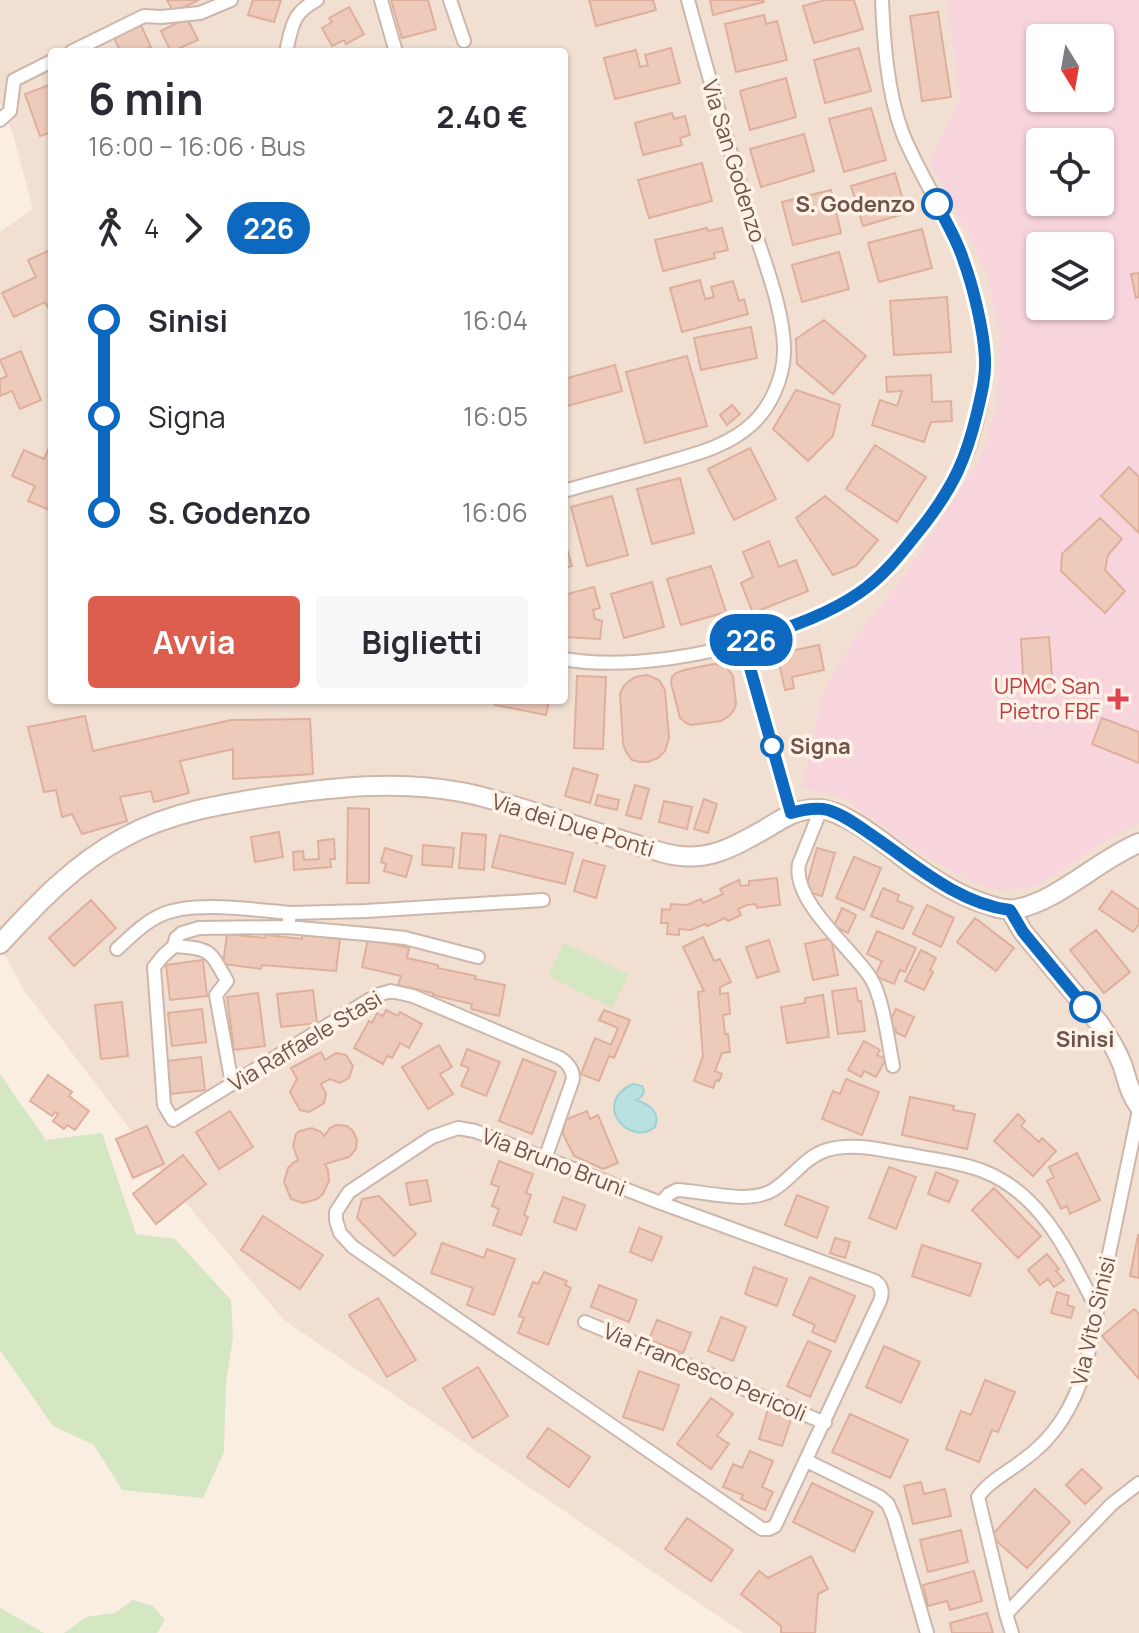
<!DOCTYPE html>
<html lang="it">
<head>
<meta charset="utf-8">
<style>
	:root { --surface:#fff; --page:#f7f7f7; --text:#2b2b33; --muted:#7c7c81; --accent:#dd5e4e }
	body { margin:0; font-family:Manrope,sans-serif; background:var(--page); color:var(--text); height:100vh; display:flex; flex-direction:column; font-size:30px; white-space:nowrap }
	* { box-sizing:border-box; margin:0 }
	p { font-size:26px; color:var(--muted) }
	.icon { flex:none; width:44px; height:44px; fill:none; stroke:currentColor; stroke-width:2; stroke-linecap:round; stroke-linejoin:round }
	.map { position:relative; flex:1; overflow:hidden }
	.side { position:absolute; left:48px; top:48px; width:520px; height:656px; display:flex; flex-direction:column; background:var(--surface); border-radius:8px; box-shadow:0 2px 6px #0004 }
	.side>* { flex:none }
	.badge { padding:0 16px; border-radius:26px; font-size:28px; line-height:52px }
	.needle { width:52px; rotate:169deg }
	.fabs { position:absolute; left:1026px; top:24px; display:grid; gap:16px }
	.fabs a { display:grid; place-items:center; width:88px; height:88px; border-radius:8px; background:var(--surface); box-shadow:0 2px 6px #0004; font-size:40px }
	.map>.badge { position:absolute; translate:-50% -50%; box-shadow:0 0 0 4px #fff }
	.legs { display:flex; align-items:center; gap:12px; height:88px; padding:0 40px; font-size:26px }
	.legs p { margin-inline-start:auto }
	.headline { display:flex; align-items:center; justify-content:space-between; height:136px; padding:0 40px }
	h1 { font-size:44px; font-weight:700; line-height:60px }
	.action { display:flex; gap:16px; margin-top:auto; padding:16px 40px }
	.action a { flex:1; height:92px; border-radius:8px; background:var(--accent); color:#fff; font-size:32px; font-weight:700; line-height:92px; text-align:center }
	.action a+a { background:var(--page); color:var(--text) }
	ul { padding:0 40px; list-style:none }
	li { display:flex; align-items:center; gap:28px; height:96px; font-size:30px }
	li i { display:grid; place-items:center; width:12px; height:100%; margin:0 10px; background:currentColor }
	li i::after { content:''; width:20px; height:20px; margin:-10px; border:6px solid; border-radius:50%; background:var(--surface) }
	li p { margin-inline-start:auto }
	li:first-child i { background:linear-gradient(#0000 50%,currentColor 0) }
	li:last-child i { background:linear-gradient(currentColor 50%,#0000 0) }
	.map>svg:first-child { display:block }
	.residential { fill:#f1dfd1; fill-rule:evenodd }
	.medical { fill:#f8d5dd; fill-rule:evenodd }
	.green { fill:#d5e6c2 }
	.water { fill:#b8e1e2; stroke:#9fd1d3; stroke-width:2 }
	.building { fill:#eecabb; stroke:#dfaf9d; stroke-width:2 }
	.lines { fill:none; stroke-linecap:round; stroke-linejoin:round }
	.street-casing { stroke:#cdb7ac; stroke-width:16 }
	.secondary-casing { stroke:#cfb6aa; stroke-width:22 }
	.street { stroke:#fff; stroke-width:12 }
	.secondary { stroke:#fff; stroke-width:18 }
	.line-1-casing { stroke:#fff; stroke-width:18 }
	.line-1 { stroke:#0c69bf; stroke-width:12 }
	.stop-1-dot { fill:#fff; stroke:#0c69bf; stroke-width:4 }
	.health-dot { fill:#e0444e; stroke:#fef2e7; stroke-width:3 }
	.labels { text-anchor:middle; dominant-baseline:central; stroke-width:7; stroke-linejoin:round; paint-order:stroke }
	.street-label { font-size:22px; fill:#70534a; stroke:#fef2e7 }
	.stop-label { font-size:22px; font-weight:bold; fill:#70534a; stroke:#fef2e7; text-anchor:end }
	.health-label { font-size:22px; fill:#be3a42; stroke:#fef2e7; text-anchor:end }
</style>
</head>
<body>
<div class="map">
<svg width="1139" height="1633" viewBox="0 0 1139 1633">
	<rect width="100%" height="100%" fill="#faeee2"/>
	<path class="residential" d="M0 0H1139V1633H743L284 1320 190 1208 24 990 0 946V232L33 209 13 134 0 104ZM1040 38H1100V98H1040ZM52 52H564V700H52ZM1040 142H1100V202H1040ZM1040 246H1100V306H1040Z"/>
	<path class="medical" d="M947 0H1139V823L1103 842 1036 886 1011 890H991L959 876 912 847 845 799 802 787 823 692 854 639 905 575 981 457 997 403 1000 340 988 277 970 237 929 162 960 99ZM1040 38H1100V98H1040ZM1040 142H1100V202H1040ZM1040 246H1100V306H1040Z"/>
	<path class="green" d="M564 943 629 975 612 1008 548 976Z
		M0 1074 46 1140 102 1133 136 1234 175 1239 231 1300 233 1338 226 1382 224 1452 203 1498 122 1490 94 1445 53 1426 0 1350Z
		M133 1600 153 1606 165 1620 157 1633H64L86 1617 115 1613Z
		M0 1608 44 1633H0Z"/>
	<path class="water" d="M633 1084 642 1086 644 1091 642 1096 636 1100C649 1104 661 1112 655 1127 630 1148 590 1103 633 1084Z"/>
	<path class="building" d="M167 0H199L173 12Z
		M253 0H281L274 22 248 15Z
		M391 0H428L436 29 402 38Z
		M589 0H653L656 10 596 26Z
		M710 0H763L764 2 713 15Z
		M825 0H854L863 29 814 43 803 6Z
		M349 7 364 34 346 44 344 40 332 46 322 28 332 22 329 18Z
		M938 12 951 97 922 101 910 16Z
		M764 15 766 24 777 21 787 60 736 72 725 24Z
		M187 18 198 40 171 52 161 31Z
		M139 21 151 47 140 52H121L112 34Z
		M671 48 680 83 615 99 604 58 636 50 640 67 648 65 645 55Z
		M859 48 871 91 825 103 814 60Z
		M786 78 796 117 750 130 740 91Z
		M52 84V132L40 136 25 94Z
		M871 108 886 160 844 172 829 119Z
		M672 113 674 119 685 116 690 135 680 138 682 145 643 155 635 123Z
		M804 134 814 171 761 187 750 149Z
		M702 163 712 201 649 218 638 180Z
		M895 173 907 213 863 226 851 186Z
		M831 190 841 233 793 245 782 202Z
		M707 228 708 231 722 228 728 250 714 253 715 258 663 271 655 240Z
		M922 229 932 268 879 282 868 243Z
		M50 250 52 255V315L45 302 14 317 2 293 36 277 28 260Z
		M839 252 849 289 802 302 792 265Z
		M1139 273V297L1136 298 1131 274Z
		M700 280 705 299 714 297 711 287 733 281 739 301 744 299 748 314 682 332 670 288Z
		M947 297 951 352 894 355 890 301Z
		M824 320 866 356 833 394 797 364 796 339Z
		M751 327 757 358 701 370 694 338Z
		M21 351 41 400 20 409 12 391 0 396V379L7 376 0 360Z
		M687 356 707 426 645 443 626 372Z
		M615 365 622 391 564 407V379Z
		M931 375 932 402 951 401 952 421 931 422 924 442 872 425 880 400 897 406 902 391 887 392 886 377Z
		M796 390 840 405 833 436 808 461 773 429Z
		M732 405 740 414 727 425 720 415Z
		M51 443H52V511L28 501 35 486 12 476 24 450 44 459Z
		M875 445 926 477 897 522 846 489Z
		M750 448 776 499 734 520 708 469Z
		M1129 467 1139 477V533L1101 496Z
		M680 478 694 533 652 544 637 489Z
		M612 496 628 555 587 566 571 507Z
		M825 496 878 540 856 566 833 575 796 518Z
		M1100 518 1122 539 1108 555 1105 570 1125 591 1105 613 1061 571 1062 554Z
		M564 538 572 566 564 568Z
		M769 541 779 567 796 560 808 591 753 613 741 583 753 577 743 552Z
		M711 566 726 612 681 625 667 579Z
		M652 582 664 627 624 638 611 594Z
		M594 587 600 608 593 610 595 619 602 621 600 639 564 637V595Z
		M1049 637 1053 690 1024 692 1021 639Z
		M819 645 824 670 792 677 794 688 785 690 777 654Z
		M714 664 726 666 733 676 736 704 734 710 729 716 721 721 691 725 686 723 680 718 671 683 672 677 676 673 684 670Z
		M647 675 659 680 665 690 669 738 665 751 658 758 648 762H640L632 760 626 752 623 743 620 694 623 687 628 682 635 677Z
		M577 676 606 677 603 749 574 748Z
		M1115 692 1125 696 1120 707 1110 702Z
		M496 700H549L546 715 495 705Z
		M85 716 93 751 231 720 310 719 313 774 233 779V749L180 761 189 793 154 802 151 791 120 797 127 821 82 834 72 814 62 817 56 790 44 792 28 727Z
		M1102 718 1139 732V763L1092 744Z
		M573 768 598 775 590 803 565 796Z
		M635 785 649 789 641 819 626 815Z
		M598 795 619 800 617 810 595 805Z
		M704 799 717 804 708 833 694 829Z
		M664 801 692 807 687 829 659 822Z
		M348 808 369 809V883H347Z
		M279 832 283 857 255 862 251 837Z
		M462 833 486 835 484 870 459 868Z
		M500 835 573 853 565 884 492 867Z
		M334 839 335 859H330L331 867 294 870 293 852 303 851 304 860 319 859 318 841Z
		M423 845 454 848 452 867 422 865Z
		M385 848 412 856 406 877 384 871 386 864 381 862Z
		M817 848 835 853 822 896 805 891Z
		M854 857 881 868 864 910 836 898Z
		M583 860 605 866 596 898 574 891Z
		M777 878 780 905 757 908 756 904 747 905 738 909 741 915 728 921 725 918 707 926 705 924 691 930 679 929V935L667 934 668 923H661L662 909 670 910 671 904 687 905 701 899 703 903 723 894 720 889 739 880 741 886 749 885V881Z
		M883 888 899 895 897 901 913 907 903 929 871 916Z
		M1112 891 1139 910V924L1133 932 1099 909Z
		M91 900 116 928 74 966 49 938Z
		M927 905 954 918 941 947 913 934Z
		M842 908 856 915 848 933 834 926Z
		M975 918 1014 948 996 971 957 942Z
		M1096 930 1130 972 1104 993 1070 950Z
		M877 931 916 948 905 972 900 970 894 984 875 976 882 961 867 954Z
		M227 934 265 938 266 935 302 939V935L340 939 336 971 262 965 261 969 223 964Z
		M703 937 714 961 720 959 731 982 720 987V994L728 993 730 1014 723 1015 725 1034H728L730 1052 722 1053 715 1071 722 1074 719 1081 716 1080 713 1088 694 1081 703 1056 698 992 704 991 683 947Z
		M831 938 838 975 813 980 805 944Z
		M368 939 409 948 407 958 438 965V968L476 976 475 979 505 985 499 1016 471 1009 472 1004 433 995V993L398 985 401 976 362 967Z
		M769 940 779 971 757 978 746 947Z
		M921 950 936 958 930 970 933 972 924 990 905 981Z
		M203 960 207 996 170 1000 166 965Z
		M856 988 858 1001H861L865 1031 838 1034 832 991Z
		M313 990 317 1023 281 1027 277 994Z
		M258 993 265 1046 234 1050 227 997Z
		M823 995 829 1037 787 1043 781 1007 805 1003V998Z
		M122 1002 128 1056 101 1059 95 1005Z
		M202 1009 206 1042 172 1046 168 1013Z
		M896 1009 914 1017 905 1037 895 1032 896 1029 888 1025Z
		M386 1010 398 1016 400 1012 422 1024 409 1048 400 1043 392 1058 387 1056 383 1064 354 1048 369 1021 372 1023 377 1013 383 1016Z
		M604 1010 630 1020 614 1058 609 1056 599 1081 581 1074 595 1038 611 1045 618 1028 599 1020Z
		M864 1041 880 1050 877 1055 886 1059 876 1077 864 1071 861 1077 848 1070Z
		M439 1045 452 1067 440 1074 453 1094 428 1109 402 1067Z
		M467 1049 500 1062 486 1096 461 1086 469 1068 461 1065Z
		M321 1052 325 1060 336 1053 346 1055 353 1066 349 1078 340 1083 330 1079 321 1084 326 1094 324 1103 309 1112 300 1110 290 1092 297 1079 291 1068Z
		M201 1057 205 1090 171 1094 167 1061Z
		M523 1059 556 1072 532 1134 499 1121Z
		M48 1075 72 1092 69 1096 89 1111 75 1130 67 1125 64 1129 53 1121 58 1114 55 1112 52 1116 30 1101Z
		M846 1079 879 1092 862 1135 822 1119 833 1091 840 1094Z
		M910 1097 954 1106 953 1110 975 1114 967 1149 902 1135Z
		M230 1111 253 1147 219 1169 196 1132Z
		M587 1111 590 1119 598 1115 618 1163 603 1169 574 1156 563 1134 565 1120Z
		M1018 1114 1025 1121 1021 1126 1039 1142 1042 1138 1056 1151 1033 1176 994 1141Z
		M336 1125 347 1126 353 1131 357 1140 356 1149 349 1157 325 1164 328 1170 329 1181 323 1194 317 1199 303 1203 291 1199 284 1182 288 1168 293 1163 298 1160 293 1146 296 1134 300 1131 312 1128 321 1132 324 1136 330 1128Z
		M147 1126 164 1164 133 1178 116 1139Z
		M1077 1153 1100 1200 1070 1214 1067 1206 1061 1209 1047 1181 1054 1177 1049 1167Z
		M183 1155 206 1184 156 1224 133 1194Z
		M499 1161 533 1174 526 1193 531 1195 524 1215 528 1217 521 1235 493 1225 499 1209 492 1206 499 1187 491 1184Z
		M889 1167 916 1177 896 1229 869 1218Z
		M936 1172 958 1181 949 1202 928 1194Z
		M427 1180 431 1201 410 1205 406 1183Z
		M994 1188 1041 1236 1018 1258 972 1210Z
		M797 1195 828 1207 817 1238 785 1225Z
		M379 1196 416 1234 394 1256 357 1218 362 1199Z
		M563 1197 585 1205 576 1230 554 1222Z
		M263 1216 323 1255 300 1289 241 1250Z
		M639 1228 662 1237 652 1261 630 1252Z
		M1138 1235H1139V1278L1130 1276Z
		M835 1238 850 1242 845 1258 830 1253Z
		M442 1243 484 1258 487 1249 515 1259 494 1315 467 1305 473 1288 431 1273Z
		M922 1245 981 1264 970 1296 912 1276Z
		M1047 1254 1059 1269 1056 1271 1064 1280 1054 1287 1048 1279 1040 1285 1028 1270Z
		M754 1267 787 1279 777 1306 745 1294Z
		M544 1272 567 1281 565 1285 571 1288 548 1345 518 1333 524 1318 519 1316 533 1282 538 1284Z
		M810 1277 855 1296 835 1342 812 1332 815 1325 793 1315Z
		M599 1285 637 1300 629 1322 591 1307Z
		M1057 1292 1069 1296 1067 1305 1074 1307 1071 1318 1051 1313Z
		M378 1298 416 1360 387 1377 349 1315Z
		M1134 1309 1139 1314V1379L1102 1336Z
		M721 1317 746 1327 733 1361 708 1351Z
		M657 1320 691 1333 683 1353 649 1340Z
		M808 1341 831 1351 810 1397 787 1386Z
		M884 1346 920 1362 901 1403 866 1387Z
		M478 1367 508 1416 473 1438 443 1388Z
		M639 1371 679 1385 663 1430 623 1417Z
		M985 1380 1015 1392 998 1432 992 1430 979 1462 946 1449 961 1411 971 1415Z
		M711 1398 733 1414 717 1436 729 1444 711 1469 677 1444Z
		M769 1406 793 1414 782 1446 759 1439Z
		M850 1414 908 1440 890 1478 832 1452Z
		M548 1428 590 1457 569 1487 527 1457Z
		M750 1451 773 1461 762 1487 773 1492 765 1510 741 1499 743 1495 723 1487 733 1464 742 1468Z
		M1082 1469 1102 1488 1085 1504 1066 1485Z
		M921 1482 924 1494 945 1489 951 1516 913 1524 904 1486Z
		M812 1483 873 1512 854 1552 793 1522Z
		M1035 1489 1070 1522 1027 1568 991 1536Z
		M687 1518 733 1550 711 1581 665 1549Z
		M961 1530 968 1562 928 1572 920 1540Z
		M811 1556 828 1589 818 1594 815 1633H781V1626L741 1594 759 1571 768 1578Z
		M974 1571 982 1601 950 1610 947 1601 928 1606 923 1585Z
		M987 1613 993 1633H952L950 1623Z"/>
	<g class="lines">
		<g class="street-casing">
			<path id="street" d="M381 0 396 52
				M450 0 464 41
				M71 52 144 16 161 17 200 13 231 0
				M286 52C292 26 292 13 317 0
				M0 120 10 111 14 80 52 61
				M564 491C595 482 627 474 658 465 691 455 726 448 752 424 771 407 783 378 784 353 785 310 761 253 748 211 727 141 707 71 688 0
				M743 643 791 813
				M564 659C648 674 784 642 855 595 895 569 942 507 962 464 974 439 987 387 985 358 983 331 973 283 963 257 947 214 919 175 902 132 887 90 884 44 882 0
				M821 809 799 864C792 901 850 947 870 977 883 996 888 1042 893 1066
				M288 927 290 913 366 911 543 900
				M174 946C211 949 209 949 227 981L216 995 232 1084
				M117 949C130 937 145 922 161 915 192 900 256 910 290 913
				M478 957 405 938 366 934 288 927 199 928 182 933 176 938 174 946 163 956 154 967 164 1105 173 1120 377 995 391 991 413 996 560 1058C568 1063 573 1069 573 1079L545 1159
				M458 1128 475 1131 661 1203 875 1281C882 1286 883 1293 880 1301L775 1526 769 1529H762L353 1247 340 1233 336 1220V1212L349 1192 432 1137Z
				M661 1203 669 1194 677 1190C704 1191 749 1205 773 1190 793 1178 804 1157 827 1150 855 1142 884 1151 912 1155 936 1160 960 1162 983 1171 1043 1194 1069 1256 1097 1309
				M585 1322 825 1423
				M807 1461 880 1497 888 1504 894 1518 927 1633
				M1006 1614 1112 1504 1139 1483
				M1012 1633 1006 1614 978 1497C988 1482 1008 1472 1022 1461 1055 1438 1073 1407 1085 1369L1139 1110"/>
		</g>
		<g class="secondary-casing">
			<path id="secondary" d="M1010 910 1023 932 1099 1023C1108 1036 1116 1049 1122 1064 1127 1078 1129 1093 1139 1106
				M0 944C37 904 74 864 123 838 170 812 222 804 274 796 335 787 400 780 461 792 489 797 516 807 543 815 583 828 623 841 664 853 705 864 732 848 767 828 783 818 797 809 817 809 846 809 892 850 916 867 936 881 957 894 980 902 991 906 1004 911 1016 909 1058 901 1098 860 1139 843"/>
		</g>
		<use href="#street" class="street"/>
		<use href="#secondary" class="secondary"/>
	</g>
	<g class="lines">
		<g class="line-1-casing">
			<path id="line-1" d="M937 204C946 222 957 240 963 259 973 286 984 331 985 359 986 377 981 396 977 413 966 459 954 485 926 522 906 547 886 575 859 593 824 617 783 629 743 643L791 813C802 810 816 807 828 810 845 815 861 828 876 838 917 866 958 903 1010 910L1023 932 1085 1007"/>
		</g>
		<use href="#line-1" class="line-1"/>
	</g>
	<g class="stop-1-dot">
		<circle cx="937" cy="204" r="14"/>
		<circle cx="772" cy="746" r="10"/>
		<circle cx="1085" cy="1007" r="14"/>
	</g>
	<path class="health-dot" d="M1114 687h8v8h8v8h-8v8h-8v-8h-8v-8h8z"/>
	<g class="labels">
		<g class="street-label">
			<text transform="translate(734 161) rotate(73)">Via San Godenzo</text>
			<text transform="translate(573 825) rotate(17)">Via dei Due Ponti</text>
			<text transform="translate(305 1041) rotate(-31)">Via Raffaele Stasi</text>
			<text transform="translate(554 1162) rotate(21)">Via Bruno Bruni</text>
			<text transform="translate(1093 1321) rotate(-77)">Via Vito Sinisi</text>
			<text transform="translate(705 1372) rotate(23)">Via Francesco Pericoli</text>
		</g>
		<g class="stop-label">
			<text x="915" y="204">S. Godenzo</text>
			<text x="790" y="746" text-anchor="start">Signa</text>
			<text x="1085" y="1039" text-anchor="middle">Sinisi</text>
		</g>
		<g class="health-label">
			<text x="1100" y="686">UPMC San<tspan x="1100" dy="25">Pietro FBF</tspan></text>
		</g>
	</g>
</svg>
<div class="fabs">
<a><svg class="needle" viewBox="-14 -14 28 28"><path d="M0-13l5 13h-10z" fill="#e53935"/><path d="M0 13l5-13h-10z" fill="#7c7c81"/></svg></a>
<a><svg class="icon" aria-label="locate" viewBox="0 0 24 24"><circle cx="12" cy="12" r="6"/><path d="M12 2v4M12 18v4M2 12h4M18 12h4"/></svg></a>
<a><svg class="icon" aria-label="layers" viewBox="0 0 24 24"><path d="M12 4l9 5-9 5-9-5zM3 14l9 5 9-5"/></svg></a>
</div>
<b class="badge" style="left:751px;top:640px;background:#0c69bf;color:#fff">226</b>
<section class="side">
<div class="headline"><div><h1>6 min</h1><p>16:00 – 16:06 · Bus</p></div><b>2.40 €</b></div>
<div class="legs"><svg class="icon" aria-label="walk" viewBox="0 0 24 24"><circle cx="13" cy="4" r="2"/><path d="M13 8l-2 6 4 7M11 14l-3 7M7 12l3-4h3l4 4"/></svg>4<svg class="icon" aria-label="forward" viewBox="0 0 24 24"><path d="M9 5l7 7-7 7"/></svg><b class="badge" style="background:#0c69bf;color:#fff">226</b></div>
<ul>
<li><i style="color:#0c69bf"></i><b>Sinisi</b><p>16:04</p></li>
<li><i style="color:#0c69bf"></i><span>Signa</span><p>16:05</p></li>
<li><i style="color:#0c69bf"></i><b>S. Godenzo</b><p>16:06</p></li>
</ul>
<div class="action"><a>Avvia</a><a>Biglietti</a></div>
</section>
</div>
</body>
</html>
